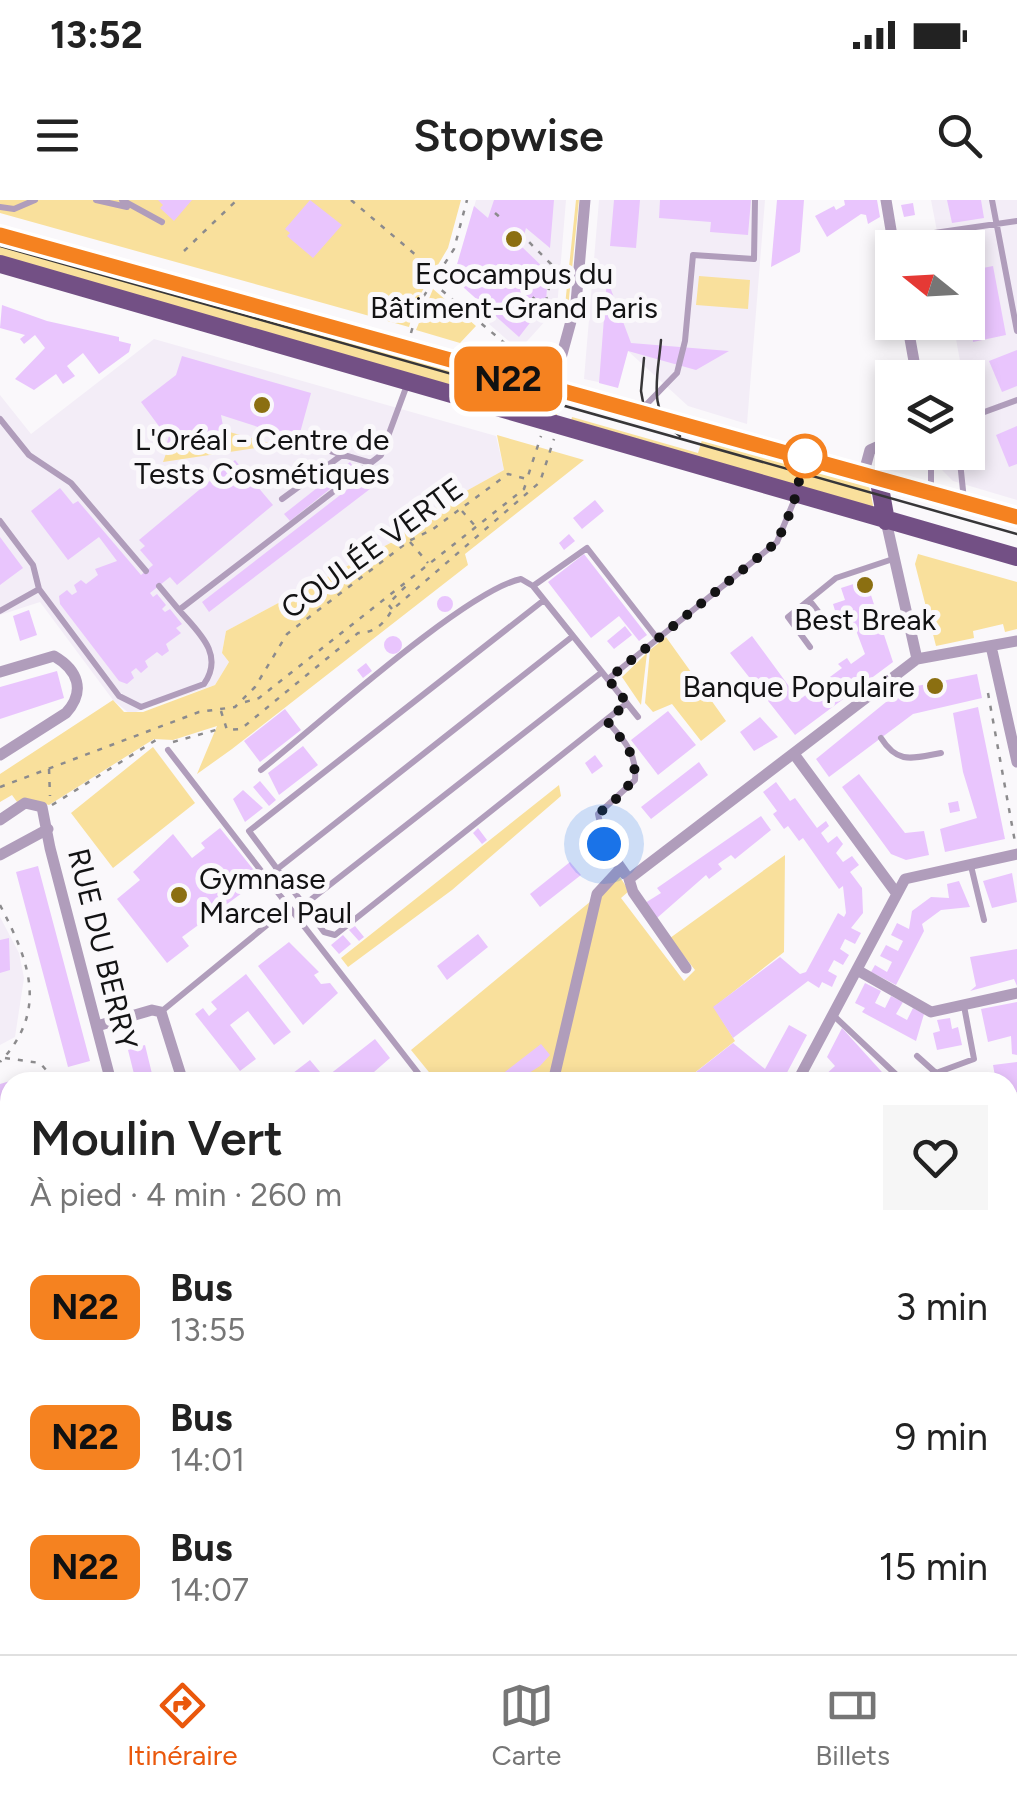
<!DOCTYPE html>
<html lang="fr">
<head>
<meta charset="utf-8">
<style>
	:root { --surface:#fff; --page:#f6f6f6; --text:#222; --muted:#767676; --line:#e0e0e0; --accent:#ea580c }
	body { margin:0; font-family:Figtree,sans-serif; background:var(--page); color:var(--text); height:100vh; display:flex; flex-direction:column; font-size:38px; white-space:nowrap }
	* { box-sizing:border-box; margin:0 }
	p { font-size:32px; color:var(--muted) }
	.icon { flex:none; width:55px; height:55px; fill:none; stroke:currentColor; stroke-width:2; stroke-linecap:round; stroke-linejoin:round }
	.map { position:relative; flex:1; overflow:hidden }
	.sheet { position:absolute; left:0px; top:872px; width:1018px; height:582px; display:flex; flex-direction:column; background:var(--surface); border-radius:30px 30px 0 0; box-shadow:0 5px 15px #0003 }
	.sheet>* { flex:none }
	.badge { padding:0 20px; border-radius:15px; font-size:35px; line-height:65px }
	.needle { width:65px; rotate:288deg }
	.buttons { position:absolute; left:875px; top:30px; display:grid; gap:20px }
	.buttons a { display:grid; place-items:center; width:110px; height:110px; border-radius:0px; background:var(--surface); box-shadow:0 5px 15px #0003; font-size:50px }
	.you { position:absolute; width:50px; height:50px; margin:-25px; border:8px solid #fff; border-radius:50%; background:#1a73e8; box-shadow:0 0 0 15px #1a73e833 }
	.map>.badge { position:absolute; translate:-50% -50%; box-shadow:0 0 0 5px #fff }
	.round { display:grid; place-items:center; flex:none; width:105px; height:105px; border-radius:0px; background:var(--page) }
	.overview { display:flex; align-items:center; justify-content:space-between; height:170px; padding:0 30px }
	h1 { font-size:48px; font-weight:600; line-height:75px }
	ul { padding:0; list-style:none }
	li { display:flex; align-items:center; gap:30px; height:130px; padding:0 30px }
	li div { flex:1 }
	li b { display:block; font-size:38px }
	li em { font-style:normal }
	li .badge { min-width:110px; font-weight:700; text-align:center }
	.status { display:flex; justify-content:space-between; align-items:center; height:70px; padding:0 50px; background:var(--surface); direction:ltr }
	.status svg { height:28px; fill:currentColor }
	header { display:flex; justify-content:space-between; align-items:center; height:130px; padding:0 30px; background:var(--surface); font-size:45px; font-weight:600 }
	.dock { display:flex; justify-content:space-around; align-items:center; height:140px; border-top:2px solid var(--line); background:var(--surface); font-size:28px; color:var(--muted) }
	.dock a { display:grid; justify-items:center; gap:5px }
	.dock .active { color:var(--accent) }
	.map>svg:first-child { display:block }
	.built { fill:#f3edf7 }
	.green { fill:#f9e09c }
	.building { fill:#e9c5fd }
	.lines { fill:none; stroke-linecap:round; stroke-linejoin:round }
	.path { stroke:#8c8b8d; stroke-width:2.5; stroke-dasharray:5 8; stroke-linecap:butt }
	.lane { stroke:#b09dbb; stroke-width:6 }
	.street { stroke:#b09dbb; stroke-width:11 }
	.secondary { stroke:#8c709c; stroke-width:15 }
	.primary { stroke:#735085; stroke-width:18 }
	.tram { stroke:#373638; stroke-width:2.5 }
	.line-casing { stroke:#fff; stroke-width:22 }
	.line { stroke:#f58220; stroke-width:15 }
	.walk { stroke:#131314; stroke-width:10; stroke-dasharray:0 18 }
	.poi-dot { fill:#8b6f11; stroke:#faf8fb; stroke-width:4 }
	.stop-dot { fill:#fff; stroke:#f58220; stroke-width:5 }
	.labels { text-anchor:middle; dominant-baseline:central; stroke-width:10; stroke-linejoin:round; paint-order:stroke }
	.poi-label { font-size:30px; fill:#131314; stroke:#faf8fb }
	.street-label { font-size:30px; fill:#131314; stroke:#faf8fb }
</style>
</head>
<body>
<div class="status"><b>13:52</b><svg viewBox="0 0 49 12"><path d="M0 12V9h3v3zM5 12V6h3v6zM10 12V3h3v9zM15 12V0h3v12zM26 1h20v11H26zM47 4h2v5h-2z"/></svg></div>
<header><svg class="icon" aria-label="menu" viewBox="0 0 24 24"><path d="M4 6h16M4 12h16M4 18h16"/></svg>Stopwise<svg class="icon" aria-label="search" viewBox="0 0 24 24"><circle cx="10" cy="10" r="6"/><path d="M15 15l6 6"/></svg></header>
<div class="map">
<svg width="1017" height="1454" viewBox="0 0 1017 1454">
	<rect width="100%" height="100%" fill="#faf8fb"/>
	<path class="built" d="M476 0H566L557 108 519 150 489 124 496 116 454 77Z
		M599 0H765L747 224 688 206 628 151 617 186 584 179Z
		M931 0H1017V300L953 281 942 270 939 253 968 252V178L963 177 953 123 968 122V48L940 47Z
		M154 139 496 236 504 270 406 325 396 340 226 431 222 453 229 462 215 485 130 514 113 500 40 402 0 415V195L31 234Z
		M0 717 19 753 24 778 15 837 0 845Z"/>
	<path class="green" d="M0 0H461L448 48 417 100 409 127 0 13Z
		M576 0H579L567 118 564 115Z
		M0 41 563 195 555 221 0 58Z
		M699 76 750 80 748 109 696 105Z
		M433 89 476 126 460 143 416 130Z
		M572 217 698 253 702 240 678 231 868 281 874 310 570 225Z
		M226 231 276 245 163 262 168 248 227 239Z
		M497 235 584 260 465 354 468 365 232 549 197 574 217 526 173 540 154 539 49 605 28 599 17 602 12 595 0 602V574L113 500 124 512H143L215 485 229 462 222 453 226 431 396 340 405 325 504 270Z
		M918 354 1017 382V429L1005 432 1003 424 973 431 974 438 936 446 915 364Z
		M666 437 726 521 701 541 672 504 653 512 645 503 650 450Z
		M647 453 641 505 622 477Z
		M153 547 195 603 113 668 71 613Z
		M559 585 561 596 452 690 348 767 341 758Z
		M785 655 784 752 714 807 735 841 683 882H437L411 850 620 677 629 691 621 698 684 781 695 770 670 738Z
		M1017 1137V1454H918L917 1445H1008V1145Z
		M403 1445 405 1454H357L356 1447Z
		M425 1445H496L498 1450 427 1454Z"/>
	<path class="building" d="M158 0H192L174 21 160 8 163 5Z
		M310 0 342 25 313 58 287 36 290 33 285 29Z
		M494 0H554L550 48 526 28 521 46 548 72 546 102 519 137 453 78 474 6 488 18Z
		M614 0H640L636 48 610 46Z
		M660 0H751L748 35 710 32 711 22 659 18Z
		M777 0H804L800 52 771 67Z
		M844 0H877L880 17 868 24 866 15 861 14 827 37 815 16 834 6 836 10 845 5Z
		M947 0H981L984 18 952 23Z
		M913 3 915 15 904 17 901 5Z
		M993 66 1006 135 973 142 968 71Z
		M607 79 631 143 729 151 696 170 628 151 618 188 599 183Z
		M2 105 47 121 119 137V141L131 144 129 152 99 174 83 153 67 166 75 176 63 184 56 174 34 190 15 179 45 148 35 135 24 144 20 139 25 135 0 128Z
		M1017 150V186L1002 192 989 161Z
		M182 156 311 193 298 240 221 215 225 237 166 246 172 226 167 225 164 233 141 202 176 175Z
		M1017 226V264L1009 267 996 235Z
		M915 252 916 261 893 266 891 257Z
		M235 260 273 305 177 385 170 377 150 393 153 397 157 394 166 405 162 409 165 412 170 409 182 424 176 428 181 433 166 444 169 451 162 456 157 452 145 461 148 467 141 473 136 468 131 472 134 478 127 484 119 481 60 404 59 396 67 390 72 395 77 392 74 385 81 380 86 384 98 375 95 369 117 361 99 337 68 360 31 311 60 288 73 304 78 301 141 375 153 365 140 350 145 346 139 340Z
		M350 262 355 269 290 321 284 314Z
		M379 265 387 276 209 412 202 402Z
		M595 300 604 311 582 329 573 318Z
		M569 334 575 341 564 350 559 343Z
		M0 337 23 368 0 385Z
		M584 354 647 435 639 441 619 416 591 438 548 382Z
		M866 380 893 462 795 535 730 453 752 436 799 500 842 468 838 464 847 458 851 464 865 454 849 412 837 417 833 404 845 400 841 388Z
		M437 404a8 8 0 1 1 16 0a8 8 0 1 1-16 0Z
		M29 410 37 435 20 441 13 416Z
		M625 426 632 435 614 449 607 441Z
		M384 445a9 9 0 1 1 18 0a9 9 0 1 1-18 0Z
		M366 463 372 471 363 478 357 470Z
		M57 471 64 498 0 519V487Z
		M977 474 982 498 913 514 829 577 816 559 902 489Z
		M978 507 1005 639 945 652 940 629 977 618 963 572 953 513Z
		M285 509 301 530 260 562 244 541Z
		M668 511 696 545 658 575 631 540Z
		M760 517 778 537 754 551 740 532Z
		M303 546 318 565 279 595 268 573Z
		M595 555 603 566 592 574 585 563Z
		M699 562 708 575 651 619 641 607Z
		M859 574 905 633 924 631 929 655 906 660 891 654 842 587Z
		M260 581 276 600 269 606 253 587Z
		M776 582 790 601 795 598 817 628 826 621 829 626 821 633 828 643 837 636 843 644 836 653 843 662 852 656 859 665 850 672 862 688 863 713 851 728 861 733 855 744 845 739 840 749 849 755 843 765 834 760 828 771 837 776 832 787 822 782 819 788 808 781 733 838 713 807 780 757 800 774 806 772 838 713 844 717 846 713 843 686 839 689 803 638 799 641 788 626 784 629 773 614 777 611 763 592Z
		M243 590 263 608 245 622 233 599Z
		M958 601 960 611 950 613 948 603Z
		M761 616 771 630 735 659 731 655 718 664 722 669 709 679 706 675 657 718 645 703 661 693 657 688Z
		M220 628 261 679 182 737 189 746 167 763 117 699 140 680 133 672 173 634 192 658 205 648 201 643Z
		M478 628 487 640 482 644 473 633Z
		M570 662 581 675 540 707 530 694Z
		M38 666 90 861 68 867 16 672Z
		M1012 673 1017 702 992 708 983 681Z
		M959 681 970 707 941 710 922 724 924 731 896 785 871 772 875 765 887 772 892 762 880 756 886 745 898 751 903 741 891 735 897 723 909 729 912 711 931 697 949 698 947 684Z
		M355 726 364 737 359 741 349 730Z
		M478 734 488 747 447 780 437 766Z
		M343 735 351 744 339 754 331 745Z
		M9 738 10 770 0 773V740Z
		M289 742 319 772 314 775 321 784 330 783 338 793 303 825 258 766Z
		M1017 749V786L1014 779 970 791 976 786 970 757Z
		M246 774 291 832 274 845 248 811 230 825 256 859 240 871 195 814 203 808 209 816 217 809 211 802Z
		M865 783 881 791 875 803 885 808 891 796 903 802 896 814 907 820 913 808 924 814 916 841 862 812 865 808 855 803Z
		M1017 802V855L1012 854 1011 836 988 842 981 809Z
		M950 818 952 829 958 827 962 845 937 850 933 833 940 831 937 820Z
		M789 825 807 835 782 882 770 872 761 882H708L696 872 733 843 765 869Z
		M842 828 891 882H813L819 872 823 877 835 866 827 857Z
		M375 839 390 858 366 879 369 882 284 880 310 860 325 878Z
		M541 844 550 855 540 866 515 882H492Z
		M145 845 154 882H136L128 850Z
		M1017 862V892L1008 894V882H996L993 865Z
		M34 876 35 882H11V881Z
		M10 881V922L0 924V884Z
		M0 963 10 997V1005L0 1007Z
		M1014 967 1017 989 1008 994V972Z
		M10 1215V1242H9L5 1229 0 1231V1218Z
		M10 1263V1283L0 1286V1265Z
		M43 1445H117V1446L88 1454H14Z
		M215 1445H236L237 1450 244 1448 246 1454H218Z
		M566 1445H592V1446L568 1453Z"/>
	<g class="lines">
		<path class="path" d="M351 0 424 62 433 83 520 156
			M495 13 503 20
			M184 51 237 0
			M513 80 538 102 548 98 551 64 525 38
			M470 112 479 101
			M411 133 420 102 454 49 467 0
			M462 311 476 327
			M410 342 428 363
			M392 409 388 404 411 381
			M988 493 1015 642
			M245 502 259 498 524 289 527 280
			M221 511 227 530 241 529 358 433C374 433 384 424 392 410L540 282 554 239
			M173 542 223 528
			M49 569 50 596
			M0 587 199 512 235 507 255 487 287 434 409 341 433 329 508 274 527 279 541 236
			M52 605 156 540 159 543
			M0 705C29 761 49 810 0 862
			M5 858 40 863 47 871V882
			M1008 1255 1017 1258
			M144 1452 153 1454
			M132 1454 167 1445"/>
		<path class="lane" d="M96 0 127 7
			M122 0 162 22
			M992 0 1017 131
			M0 7 14 9 35 0
			M893 39 1017 21
			M641 210 677 173 685 141 693 55 754 59 755 0
			M968 218 1017 200
			M0 219 29 255 71 283 146 371
			M293 240 371 263
			M931 252V291
			M959 252 964 300
			M877 275 881 255 892 249
			M282 299 342 255
			M0 321 33 365 39 389 119 496 141 507 204 484C225 454 198 432 179 410L381 255 407 185
			M159 386 179 410
			M533 386 587 348 657 438
			M544 400 249 631 324 732 335 735 627 503
			M810 401 831 428
			M0 411 39 389
			M810 447 788 417 836 378 896 358
			M608 479 777 342 796 296
			M881 538C898 565 913 558 941 553
			M261 570C313 529 466 390 521 379L533 386 638 517
			M600 623 598 614 635 580C637 553 624 540 607 521
			M971 666 984 720
			M276 670 573 436
			M304 705 602 472
			M289 707 425 882
			M162 811 289 707 168 550
			M833 815 904 882
			M917 856 946 882
			M936 873 974 859 964 806
			M1008 1013 1017 1012
			M2 1026 10 1060
			M0 1211 10 1209
			M0 1248 10 1246
			M0 1333 4 1321 10 1319
			M0 1358V1369"/>
		<path class="street" d="M886 0 894 48
			M907 122 917 178
			M553 187 576 103 585 0
			M864 272 870 250 892 240
			M886 321 917 459 1017 441
			M991 446 1017 562
			M0 472 54 456C78 470 86 491 66 513L0 555
			M794 554 897 694
			M0 620 25 603 42 607 50 648 111 882
			M600 625 604 644 625 674
			M0 655 48 629
			M686 768 633 692 629 679 917 459
			M857 770 931 812 1017 793
			M97 826 152 810 161 812 183 882
			M553 882 597 694 621 668
			M797 882 905 679 1017 654
			M0 1089 10 1086
			M0 1157 10 1155
			M0 1430 10 1428
			M260 1445 262 1454
			M332 1445 334 1454
			M414 1445 416 1454
			M552 1445 554 1454
			M903 1445 905 1454"/>
		<path class="secondary" d="M1008 1118 1017 1109
			M669 1454 674 1445"/>
		<path class="primary" d="M0 35 1017 317
			M0 64 1017 357
			M878 276 886 321"/>
		<path class="tram" d="M0 46 1017 334
			M661 140C658 177 646 211 680 236
			M644 158 641 191 645 213"/>
	</g>
	<g class="lines">
		<g class="line-casing">
			<path id="line" d="M0 35 1017 317"/>
		</g>
		<use href="#line" class="line"/>
		<path class="walk" d="M604 644 598 614C645 577 645 566 607 521L627 503 608 479 777 342 793 306 805 256"/>
	</g>
	<g class="poi-dot">
		<circle cx="514" cy="39" r="10"/>
		<circle cx="262" cy="205" r="10"/>
		<circle cx="865" cy="385" r="10"/>
		<circle cx="935" cy="486" r="10"/>
		<circle cx="179" cy="695" r="10"/>
	</g>
	<circle class="stop-dot" cx="805" cy="256" r="20"/>
	<g class="labels">
		<g class="poi-label">
			<text x="514" y="73">Ecocampus du<tspan x="514" dy="34">Bâtiment-Grand Paris</tspan></text>
			<text x="262" y="239">L'Oréal - Centre de<tspan x="262" dy="34">Tests Cosmétiques</tspan></text>
			<text x="865" y="419">Best Break</text>
			<text x="915" y="486" text-anchor="end">Banque Populaire</text>
			<text x="199" y="678" text-anchor="start">Gymnase<tspan x="199" dy="34">Marcel Paul</tspan></text>
		</g>
		<g class="street-label">
			<text transform="translate(372 348) rotate(-36)">COULÉE VERTE</text>
			<text transform="translate(103 749) rotate(76)">RUE DU BERRY</text>
		</g>
	</g>
</svg>
<div class="buttons">
<a><svg class="needle" viewBox="-14 -14 28 28"><path d="M0-13l5 13h-10z" fill="#e53935"/><path d="M0 13l5-13h-10z" fill="#767676"/></svg></a>
<a><svg class="icon" aria-label="layers" viewBox="0 0 24 24"><path d="M12 4l9 5-9 5-9-5zM3 14l9 5 9-5"/></svg></a>
</div>
<div class="you" style="left:604px;top:644px"></div>
<b class="badge" style="left:508px;top:179px;background:#f58220;color:#111">N22</b>
<section class="sheet">
<div class="overview"><div><h1>Moulin Vert</h1><p>À pied · 4 min · 260 m</p></div><a class="round"><svg class="icon" aria-label="heart" viewBox="0 0 24 24"><path d="M12 20l-8-8c-3-5 5-10 8-4 3-6 11-1 8 4z"/></svg></a></div>
<ul>
<li><span class="badge" style="background:#f58220;color:#111">N22</span><div><b>Bus</b><p>13:55</p></div><em>3 min</em></li>
<li><span class="badge" style="background:#f58220;color:#111">N22</span><div><b>Bus</b><p>14:01</p></div><em>9 min</em></li>
<li><span class="badge" style="background:#f58220;color:#111">N22</span><div><b>Bus</b><p>14:07</p></div><em>15 min</em></li>
</ul>
</section>
</div>
<nav class="dock">
<a class="active"><svg class="icon" aria-label="directions" viewBox="0 0 24 24"><path d="M12 3l9 9-9 9-9-9zM9 14v-3h6M13 9l2 2-2 2"/></svg>Itinéraire</a>
<a><svg class="icon" aria-label="map" viewBox="0 0 24 24"><path d="M3 6l6-2 6 2 6-2v14l-6 2-6-2-6 2zM9 4v14M15 6v14"/></svg>Carte</a>
<a><svg class="icon" aria-label="tickets" viewBox="0 0 24 24"><path d="M3 7h18v10H3zM15 7v10"/></svg>Billets</a>
</nav>
</body>
</html>
